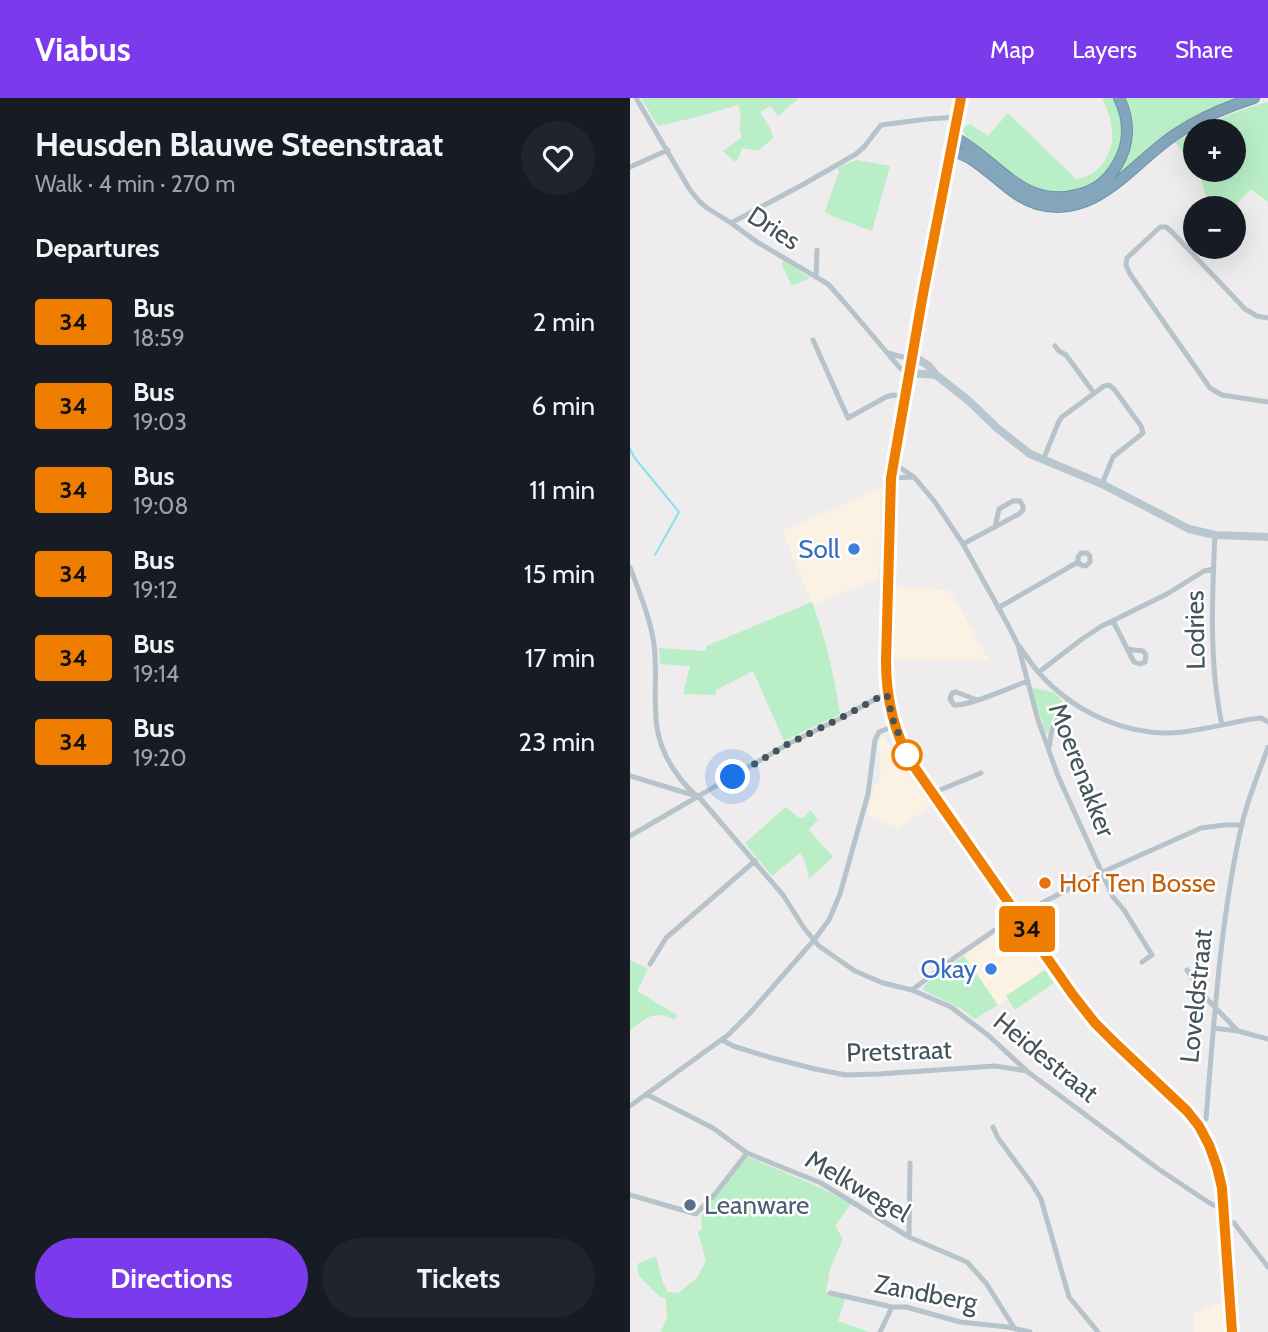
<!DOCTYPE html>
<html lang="en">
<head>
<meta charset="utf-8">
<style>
	:root { --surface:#171b24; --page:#20242c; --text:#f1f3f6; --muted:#9ea1a6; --accent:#7c3aed }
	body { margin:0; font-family:Cabin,sans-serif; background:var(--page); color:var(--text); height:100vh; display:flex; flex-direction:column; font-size:26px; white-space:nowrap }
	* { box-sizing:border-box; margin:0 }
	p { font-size:23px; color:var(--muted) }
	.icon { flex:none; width:38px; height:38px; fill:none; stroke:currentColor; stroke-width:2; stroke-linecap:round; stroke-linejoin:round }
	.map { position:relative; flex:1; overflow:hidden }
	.side { display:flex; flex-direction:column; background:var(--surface); width:630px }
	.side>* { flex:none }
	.badge { padding:0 14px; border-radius:5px; font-size:24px; line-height:46px }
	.controls { position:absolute; left:553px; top:21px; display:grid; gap:14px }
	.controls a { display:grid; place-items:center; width:63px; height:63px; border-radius:50%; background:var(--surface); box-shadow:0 7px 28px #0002; font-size:35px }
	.you { position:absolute; width:35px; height:35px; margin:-18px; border:5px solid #fff; border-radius:50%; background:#1a73e8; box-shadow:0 0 0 10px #1a73e833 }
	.map>.badge { position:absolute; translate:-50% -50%; box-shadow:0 0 0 4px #fff }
	h2 { padding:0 35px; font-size:26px; line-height:63px }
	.round { display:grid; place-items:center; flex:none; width:74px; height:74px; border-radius:37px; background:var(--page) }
	.summary { display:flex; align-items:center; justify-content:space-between; height:119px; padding:0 35px }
	h1 { font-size:33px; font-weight:700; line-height:52px }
	.action { display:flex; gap:14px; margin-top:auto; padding:14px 35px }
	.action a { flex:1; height:80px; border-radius:42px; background:var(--accent); color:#fff; font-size:28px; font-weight:700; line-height:80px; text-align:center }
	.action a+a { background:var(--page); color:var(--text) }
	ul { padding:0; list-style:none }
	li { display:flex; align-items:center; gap:21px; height:84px; padding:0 35px }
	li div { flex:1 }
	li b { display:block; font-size:26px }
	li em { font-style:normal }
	li .badge { min-width:77px; font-weight:700; text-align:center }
	header { display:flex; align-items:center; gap:42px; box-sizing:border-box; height:98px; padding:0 35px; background:var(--accent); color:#fff }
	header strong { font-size:33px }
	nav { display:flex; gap:38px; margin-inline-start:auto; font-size:24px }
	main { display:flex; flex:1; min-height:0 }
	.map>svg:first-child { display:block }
	.commercial { fill:#fbf2e4 }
	.green { fill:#b9eec7 }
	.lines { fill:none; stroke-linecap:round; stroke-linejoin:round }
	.stream { stroke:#86e3eb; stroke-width:2 }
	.highway-casing { stroke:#6f91a8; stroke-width:12 }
	.street { stroke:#b7c3ca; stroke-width:5 }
	.secondary { stroke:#b8c6cf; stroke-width:8 }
	.highway { stroke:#84a6bc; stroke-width:10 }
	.line-casing { stroke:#fff; stroke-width:16 }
	.line { stroke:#ef7d00; stroke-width:10 }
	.walk { stroke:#45535a; stroke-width:7; stroke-dasharray:0 12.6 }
	.shop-dot { fill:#3f7fe0; stroke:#fff; stroke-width:2.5 }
	.stop-dot { fill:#fff; stroke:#ef7d00; stroke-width:3.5 }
	.food-dot { fill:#e8710a; stroke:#fff; stroke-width:2.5 }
	.service-dot { fill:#5c6f8a; stroke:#fff; stroke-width:2.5 }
	.labels { text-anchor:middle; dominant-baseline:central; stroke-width:5; stroke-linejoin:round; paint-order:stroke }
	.street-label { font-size:26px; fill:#45535a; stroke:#fff }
	.shop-label { font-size:26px; fill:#366cbe; stroke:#fff; text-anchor:end }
	.food-label { font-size:26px; fill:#c56008; stroke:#fff; text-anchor:start }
	.service-label { font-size:26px; fill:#4e5e75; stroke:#fff; text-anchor:start }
</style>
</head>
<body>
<header>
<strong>Viabus</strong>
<nav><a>Map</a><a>Layers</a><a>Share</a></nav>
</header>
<main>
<section class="side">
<div class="summary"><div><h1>Heusden Blauwe Steenstraat</h1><p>Walk · 4 min · 270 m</p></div><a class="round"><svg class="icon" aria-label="heart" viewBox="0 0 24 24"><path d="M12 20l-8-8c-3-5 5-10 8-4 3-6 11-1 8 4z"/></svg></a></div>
<h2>Departures</h2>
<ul>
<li><span class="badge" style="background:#ef7d00;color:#111">34</span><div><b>Bus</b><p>18:59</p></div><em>2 min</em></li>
<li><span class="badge" style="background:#ef7d00;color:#111">34</span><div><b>Bus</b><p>19:03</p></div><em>6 min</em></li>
<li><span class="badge" style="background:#ef7d00;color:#111">34</span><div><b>Bus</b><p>19:08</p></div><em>11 min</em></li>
<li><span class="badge" style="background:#ef7d00;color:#111">34</span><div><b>Bus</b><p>19:12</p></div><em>15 min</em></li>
<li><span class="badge" style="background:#ef7d00;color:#111">34</span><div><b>Bus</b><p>19:14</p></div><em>17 min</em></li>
<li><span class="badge" style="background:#ef7d00;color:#111">34</span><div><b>Bus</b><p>19:20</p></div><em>23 min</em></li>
</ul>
<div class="action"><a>Directions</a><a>Tickets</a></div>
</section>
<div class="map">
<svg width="638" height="1234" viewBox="0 0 638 1234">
	<rect width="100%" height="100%" fill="#efeced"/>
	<path class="commercial" d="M251 390 249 480 183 507 152 433Z
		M264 489 305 490 306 492 320 493 359 562 262 561Z
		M254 639 300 708 268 730 237 717 245 687 249 686 251 662 249 652 250 641Z
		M381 825 415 872 376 898 378 901 368 907 334 858Z
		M592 1203 595 1234H564V1212L570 1214Z"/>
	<path class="green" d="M11 0H169L148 18 141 8 130 14 141 32 143 40 128 53 112 50 108 61 105 64 93 53 112 39C106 27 114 21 108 7L67 19 28 28Z
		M472 0H483C513 50 464 109 409 92 392 87 377 72 364 61 353 53 339 44 332 32L334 29 340 26 358 38 378 15 446 81C469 79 485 54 482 32 481 20 477 10 472 0Z
		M494 0H613L583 12 488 80 466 93 497 55Z
		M638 4V104L621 91 603 110H587L575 97 570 77 566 72H604V33H565V71L545 44C575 27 605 12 638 4Z
		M227 62 260 68 242 133 202 118 195 113 209 74 207 70Z
		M153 163 156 164 180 180 162 188 152 167Z
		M182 504C196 542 204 576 210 616L154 643 123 573 86 592V597L53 596 60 568 30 566 29 550 76 553V548Z
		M402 590 423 594 432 602 431 608 422 622 417 636 415 635Z
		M156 709 168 719 174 720 180 712 188 721 179 732 203 759 179 781 175 763 170 755 142 778 115 745Z
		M334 858 368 907 345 921 330 910 295 893 293 890C303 877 320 868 334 858Z
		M0 862 18 871 7 893 47 917 44 922C25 911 15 920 0 933Z
		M415 872 424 885 385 912 376 898Z
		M116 1058 189 1089 221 1106 205 1128 213 1141 200 1171 196 1194 217 1196 208 1223 239 1234H31L37 1219 36 1201 29 1198 9 1178 7 1166 26 1158 33 1185 38 1194 48 1195 66 1181 76 1163 68 1134 72 1131 71 1122 72 1116Z"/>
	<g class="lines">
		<path class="stream" d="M0 351 4 359 49 414 25 457"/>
		<g class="highway-casing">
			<path id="highway" d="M324 39C368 62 393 113 450 96 466 92 479 81 487 67 500 46 500 22 489 0
				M321 52C328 55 335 57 341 61 364 75 381 98 407 106 466 123 503 64 546 36 570 20 596 9 624 0"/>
		</g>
		<path class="street" d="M6 0 60 92 69 103 77 110 101 125 127 144 198 186 215 205 270 270 274 273 280 275
			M0 69 38 52
			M101 125 174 86 226 56 234 49 251 27 297 21 328 19
			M186 178 187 152
			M638 220 627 218 615 211 542 134 536 129H530L497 160 496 167 500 176 580 290 592 297 638 304
			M183 242 218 320 256 299 263 297 275 299
			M425 248 429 253 436 257 464 295
			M258 255 272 259H283
			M413 362 429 323 432 319 474 288 479 287 484 291 511 328 513 335 483 359 472 386
			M263 365 284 379 305 404 333 446 378 527 388 547 408 622 428 678 483 799 494 812 522 857 512 864
			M261 380 283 379
			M585 437C582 498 579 567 592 627
			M333 446 389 416 393 412V408L390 403H383L369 411 365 429
			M0 469C9 494 20 519 24 546 30 595 14 632 47 676 53 685 60 693 69 699L153 797 174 830 189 848 225 873 253 885 282 892 321 909 359 938 398 974 527 1070 578 1104 583 1107 593 1108
			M368 510 448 464V459L451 455H457L460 458V464L456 468 451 467 448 464
			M483 523 504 564 510 566 515 564 516 557 513 553 497 551
			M390 549C396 558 402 567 409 575 445 615 499 640 553 634 576 631 600 625 622 621L631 620 638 624
			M409 574 452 541 472 528 537 496 574 473 583 471
			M347 602 326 594 322 595 320 601 324 607C338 609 381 589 398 583
			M419 650 422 631 439 602
			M0 678 63 697
			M303 695 351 675
			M0 738 158 646 209 621 251 598 258 597
			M20 866 36 840 125 763
			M557 872 577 901 608 933
			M282 892 327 858 381 821 466 777 571 730 594 727H612
			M583 930 608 933 638 941
			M92 942 103 948 142 960 185 971 216 977 249 976 365 968 397 973
			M16 996 83 1030 117 1055 191 1085 279 1139 337 1164 356 1185 385 1231
			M0 1008 98 937 120 915 184 842 199 822 210 796 238 696 245 642 249 634 264 628
			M569 1028 576 1021C584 923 590 825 611 730 617 702 629 675 638 649
			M363 1029 368 1040 402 1086 411 1101 439 1199 468 1234
			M0 1097 66 1116 85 1096 117 1055
			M594 1123 604 1125 638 1169
			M279 1139 280 1065
			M200 1195 262 1209H276L330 1224 378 1229 400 1234
			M250 1234 262 1209"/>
		<path class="secondary" d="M331 0 294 191 260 390 257 587 259 607 264 628 271 646 286 672 443 897 465 925 484 944 557 1013 569 1028 579 1047 587 1069 592 1090 602 1234
			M283 259 286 260 299 268 306 277 339 303 367 330 400 356 472 386 559 431 585 437 638 439
			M280 275 306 277"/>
		<use href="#highway" class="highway"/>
	</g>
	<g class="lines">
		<g class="line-casing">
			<path id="line" d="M331 0 293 196 261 380 256 563C256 600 263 634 283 667L443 897 465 925 484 944 557 1013 569 1028 579 1047 587 1069 592 1090 602 1234"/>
		</g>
		<use href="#line" class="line"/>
		<path class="walk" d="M103 679 158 646 209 621 251 598 257 597 263 622 277 657"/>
	</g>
	<g class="shop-dot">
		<circle cx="224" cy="451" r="7"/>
		<circle cx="361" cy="871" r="7"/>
	</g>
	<circle class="stop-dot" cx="277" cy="657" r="14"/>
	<circle class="food-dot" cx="415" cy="785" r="7"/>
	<circle class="service-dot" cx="60" cy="1107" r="7"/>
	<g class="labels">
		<g class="street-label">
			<text transform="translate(144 130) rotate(33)">Dries</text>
			<text transform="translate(565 532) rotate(-91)">Lodries</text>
			<text transform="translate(452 672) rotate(69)">Moerenakker</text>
			<text transform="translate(566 898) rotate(-84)">Loveldstraat</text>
			<text transform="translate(269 953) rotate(-2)">Pretstraat</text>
			<text transform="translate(416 959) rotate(39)">Heidestraat</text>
			<text transform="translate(228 1088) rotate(30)">Melkwegel</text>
			<text transform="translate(296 1195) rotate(11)">Zandberg</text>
		</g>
		<g class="shop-label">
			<text x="210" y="451">Soll</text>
			<text x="347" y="871">Okay</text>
		</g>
		<g class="food-label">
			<text x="429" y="785">Hof Ten Bosse</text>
		</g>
		<g class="service-label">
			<text x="74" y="1107">Leanware</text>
		</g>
	</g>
</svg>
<div class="controls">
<a>+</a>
<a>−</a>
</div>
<div class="you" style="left:103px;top:679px"></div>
<b class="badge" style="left:397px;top:831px;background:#ef7d00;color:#111">34</b>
</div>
</main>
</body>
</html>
